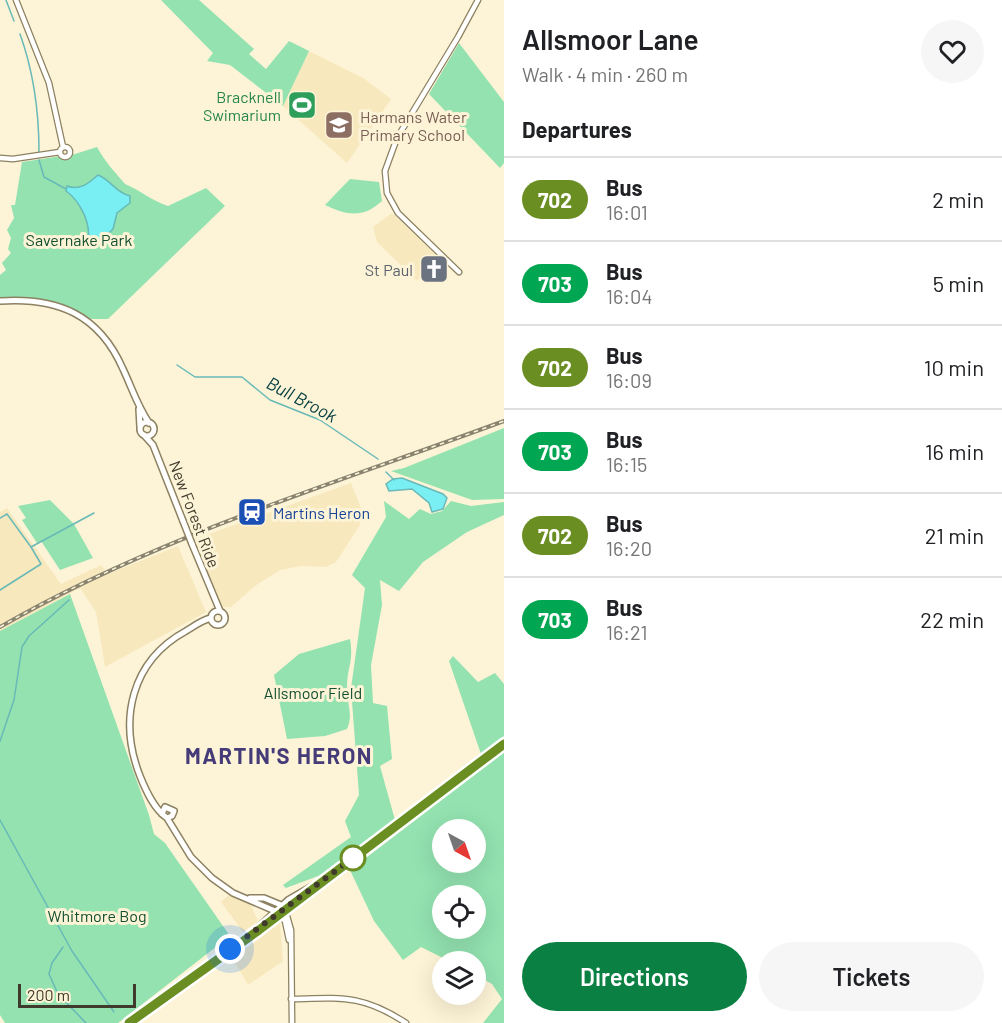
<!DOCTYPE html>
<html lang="en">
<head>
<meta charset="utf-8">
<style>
	:root { --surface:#fff; --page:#f6f6f6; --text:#202124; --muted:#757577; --line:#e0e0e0; --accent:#0b8043 }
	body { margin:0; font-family:Barlow,sans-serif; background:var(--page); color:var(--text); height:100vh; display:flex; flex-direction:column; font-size:22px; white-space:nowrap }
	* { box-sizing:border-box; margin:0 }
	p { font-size:20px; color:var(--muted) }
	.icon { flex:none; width:33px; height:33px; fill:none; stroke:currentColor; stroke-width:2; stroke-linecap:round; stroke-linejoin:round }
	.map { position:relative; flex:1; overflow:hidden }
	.side { display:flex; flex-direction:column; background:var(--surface); width:498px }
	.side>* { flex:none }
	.badge { padding:0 12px; border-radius:20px; font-size:21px; line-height:39px }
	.needle { width:39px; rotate:140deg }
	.tools { position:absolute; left:432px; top:819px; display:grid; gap:12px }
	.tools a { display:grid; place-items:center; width:54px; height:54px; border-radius:50%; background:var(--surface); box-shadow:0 6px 24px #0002; font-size:30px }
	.scale { position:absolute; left:18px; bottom:15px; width:118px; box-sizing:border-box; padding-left:6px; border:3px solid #3f3a2c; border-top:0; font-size:16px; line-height:21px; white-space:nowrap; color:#3f3a2c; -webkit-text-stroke:4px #fdf4d7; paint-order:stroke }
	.you { position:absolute; width:30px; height:30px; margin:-15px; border:4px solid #fff; border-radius:50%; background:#1a73e8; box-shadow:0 0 0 9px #1a73e833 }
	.map>.badge { position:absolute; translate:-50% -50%; box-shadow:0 0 0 3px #fff }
	h2 { padding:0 18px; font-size:22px; line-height:54px }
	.round { display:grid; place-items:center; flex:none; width:63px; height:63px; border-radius:32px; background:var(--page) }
	.overview { display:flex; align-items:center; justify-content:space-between; height:102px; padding:0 18px }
	h1 { font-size:28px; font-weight:600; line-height:45px }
	.cta { display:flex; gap:12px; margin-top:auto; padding:12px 18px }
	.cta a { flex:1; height:69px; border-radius:36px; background:var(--accent); color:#fff; font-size:24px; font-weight:600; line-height:69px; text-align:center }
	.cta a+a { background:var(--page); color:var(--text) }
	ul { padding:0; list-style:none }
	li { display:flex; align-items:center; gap:18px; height:84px; padding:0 18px; border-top:2px solid var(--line) }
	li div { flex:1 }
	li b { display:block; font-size:22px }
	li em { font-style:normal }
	li .badge { min-width:66px; font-weight:700; text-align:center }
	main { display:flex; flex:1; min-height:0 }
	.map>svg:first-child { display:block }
	.built { fill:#f7e8bd }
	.green { fill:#93e2b0; fill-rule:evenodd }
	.water { fill:#7aeff3; stroke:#68b9b7; stroke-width:1.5 }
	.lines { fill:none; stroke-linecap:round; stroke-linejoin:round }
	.stream { stroke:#68b9b7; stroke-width:1.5 }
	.tertiary-casing { stroke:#8c8161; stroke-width:7 }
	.secondary-casing { stroke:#8c8161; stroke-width:8 }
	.primary-casing { stroke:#8c8161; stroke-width:8 }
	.tertiary { stroke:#fff; stroke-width:4.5 }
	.secondary { stroke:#fff; stroke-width:5 }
	.primary { stroke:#fff; stroke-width:5 }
	.rail-casing { stroke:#89836f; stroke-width:4 }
	.rail { stroke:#fdf4d7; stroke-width:1.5; stroke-dasharray:4.5; stroke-linecap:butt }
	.secondary-bridge-casing { stroke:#8c8161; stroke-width:8; stroke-linecap:butt }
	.secondary-bridge { stroke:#fff; stroke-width:5 }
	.line-casing { stroke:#fff; stroke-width:14 }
	.line { stroke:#6b8e23; stroke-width:9 }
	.walk { stroke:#3f3a2c; stroke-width:6; stroke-dasharray:0 10.8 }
	.stop-dot { fill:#fff; stroke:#6b8e23; stroke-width:3 }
	.labels { text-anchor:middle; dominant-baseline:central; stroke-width:6; stroke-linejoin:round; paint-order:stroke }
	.leisure-label { font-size:16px; fill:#27864d; stroke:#fdf4d7; text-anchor:end }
	.education-label { font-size:16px; fill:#785e54; stroke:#fdf4d7; text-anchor:start }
	.park-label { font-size:16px; fill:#124f30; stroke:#fdf4d7 }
	.worship-label { font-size:16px; fill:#5b616d; stroke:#fdf4d7; text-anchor:end }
	.transit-label { font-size:16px; fill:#164399; stroke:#fdf4d7; text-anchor:start }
	.street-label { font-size:16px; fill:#3f3a2c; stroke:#fdf4d7 }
	.water-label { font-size:18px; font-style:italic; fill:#064042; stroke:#fdf4d7 }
	.district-label { font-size:22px; font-weight:bold; letter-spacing:1.5px; fill:#443b78; stroke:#fdf4d7 }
</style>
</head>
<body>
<main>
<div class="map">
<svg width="504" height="1023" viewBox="0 0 504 1023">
	<rect width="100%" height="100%" fill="#fdf4d7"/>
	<path class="built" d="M309 51 363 78 391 99 347 163 283 106Z
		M392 213 437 256 417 281 377 242 373 227Z
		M351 483 361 508 360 525 336 562 326 567 301 566 280 570 255 586 231 607H223L218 604 195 539Z
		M7 508 61 584 101 565 108 574 178 546 206 612 105 667 96 612 80 588 0 631V512Z
		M230 894 251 905 258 921 243 932 221 902Z
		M280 922 283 961 248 985 232 957Z"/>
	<path class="green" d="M161 0H199L254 49 249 54 266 69 289 41 309 51 283 106 230 65 207 61 213 53Z
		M459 43 504 102V163L500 168 429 94Z
		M97 147C105 162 114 171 125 184 140 190 152 201 168 206L206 188 225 206 108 319H91L59 303 17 297 0 299V275L6 270 2 263 11 253 8 249 11 238 7 230 14 218 11 205H15L22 162 75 154Z
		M350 179 379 182 382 201C362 219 347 215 325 205Z
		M504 428V499L472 500 391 471 404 468Z
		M50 500 74 524 93 558 60 570 41 541 37 543 22 520 26 518 18 506Z
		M384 501 409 519 420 509 431 514 442 511 451 501 471 506 504 502V515L467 532 423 562 399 591 380 580 382 605 371 665 373 703 387 706 392 759 380 766 395 820 329 872 286 888 283 885 351 837 345 821 359 795 351 688 365 588 352 575 386 517Z
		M70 594 149 815 154 834 165 843 230 936 118 1023H5L0 1015V631Z
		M350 639C354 662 347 667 347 687 346 702 354 714 347 729L325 736 287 739 274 675 299 654Z
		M453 656 478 682 495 673 504 684V736L481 754 449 661Z
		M504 752V1023H483L502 999 492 984 476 975V962L449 961 421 947 403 960 374 921 350 870ZM442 830H476V862H442ZM442 896H476V928H442Z"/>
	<path class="water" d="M98 175C111 180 116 193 130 196V203L117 213 113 229 100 241 88 240C91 223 80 201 66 191L67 186C80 191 89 183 98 175Z
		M402 478 443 494 447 498 443 509 432 512 429 503 412 489 389 491 386 484 393 479Z"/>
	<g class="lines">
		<path class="stream" d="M6 0 14 21
			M20 34C34 73 39 111 39 152
			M39 160 44 177 66 189
			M177 365 195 377H242L270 400 320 420 378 459
			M386 472 394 480
			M0 518 7 514 31 547
			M0 590 41 564 31 547 94 513
			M0 741 14 700 22 647 29 636 69 600
			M0 820 72 951 114 1012
			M63 947 52 963 49 974 58 994 86 1023"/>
		<g class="tertiary-casing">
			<path id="tertiary" d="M16 0 49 83 63 147
				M60 152a5 5 0 1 1 10 0a5 5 0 1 1-10 0Z
				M0 158 13 159 60 152
				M459 272 398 213 387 193 385 171 397 138 458 37 478 0
				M285 909 291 930 292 1023
				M278 914 285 921 289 940
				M291 999C341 998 362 994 406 1023"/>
		</g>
		<g class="secondary-casing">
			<path id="secondary" d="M0 301C57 297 99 314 123 369 132 388 137 405 149 423
				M139 409 140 427
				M140 429a7 7 0 1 1 14 0a7 7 0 1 1-14 0Z
				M144 435 153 445 183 521
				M192 544 220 611
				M211 618a7 7 0 1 1 14 0a7 7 0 1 1-14 0Z
				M162 814 165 807 174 811 172 816 167 818C154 809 146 791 140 776 118 720 131 661 186 631 194 626 202 620 211 618
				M167 818 191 857 212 878 233 893 275 911
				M250 898H264L281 905"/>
		</g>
		<g class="primary-casing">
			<path id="primary" d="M253 932 288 900 314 885
				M129 1023 259 930 504 744"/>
		</g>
		<use href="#tertiary" class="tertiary"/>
		<use href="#secondary" class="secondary"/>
		<use href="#primary" class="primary"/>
		<g class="rail-casing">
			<path id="rail" d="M0 627C158 536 334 484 504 421"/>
		</g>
		<use href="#rail" class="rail"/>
		<g class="secondary-bridge-casing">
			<path id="secondary-bridge" d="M183 521 192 544"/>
		</g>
		<use href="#secondary-bridge" class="secondary-bridge"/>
	</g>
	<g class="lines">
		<g class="line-casing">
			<path id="line" d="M129 1023 259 930 504 744"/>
		</g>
		<use href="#line" class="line"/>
		<path class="walk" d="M230 949 353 858"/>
	</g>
	<defs>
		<g id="stadium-square" transform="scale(1.5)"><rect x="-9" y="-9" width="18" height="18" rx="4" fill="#2e9e5b" stroke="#fdf4d7"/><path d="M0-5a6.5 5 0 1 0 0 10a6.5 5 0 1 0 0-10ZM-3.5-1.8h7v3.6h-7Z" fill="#fff"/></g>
		<g id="school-square" transform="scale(1.5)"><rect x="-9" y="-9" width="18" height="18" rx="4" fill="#8d6e63" stroke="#fdf4d7"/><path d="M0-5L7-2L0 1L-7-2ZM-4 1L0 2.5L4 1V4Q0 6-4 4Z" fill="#fff"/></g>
		<g id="church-square" transform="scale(1.5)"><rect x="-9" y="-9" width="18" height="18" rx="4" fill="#6b7280" stroke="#fdf4d7"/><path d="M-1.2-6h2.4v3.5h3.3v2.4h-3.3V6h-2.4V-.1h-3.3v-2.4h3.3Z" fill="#fff"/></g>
		<g id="station-square" transform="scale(1.5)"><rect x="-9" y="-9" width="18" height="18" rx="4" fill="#1a4fb4" stroke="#fdf4d7"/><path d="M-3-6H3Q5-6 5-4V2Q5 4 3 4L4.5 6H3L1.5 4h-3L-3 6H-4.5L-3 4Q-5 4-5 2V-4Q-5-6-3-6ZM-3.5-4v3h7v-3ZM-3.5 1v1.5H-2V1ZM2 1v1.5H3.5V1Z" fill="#fff"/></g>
	</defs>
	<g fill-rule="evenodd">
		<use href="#stadium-square" x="302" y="105"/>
		<use href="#school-square" x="339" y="125"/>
		<use href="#church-square" x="434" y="269"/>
		<use href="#station-square" x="252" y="512"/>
	</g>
	<circle class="stop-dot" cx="353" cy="858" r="12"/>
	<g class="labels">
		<g class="leisure-label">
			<text x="281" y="96">Bracknell<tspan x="281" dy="18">Swimarium</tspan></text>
		</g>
		<g class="education-label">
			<text x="360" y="116">Harmans Water<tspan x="360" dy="18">Primary School</tspan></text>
		</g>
		<g class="park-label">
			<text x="79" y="239">Savernake Park</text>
			<text x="313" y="692">Allsmoor Field</text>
			<text x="97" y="915">Whitmore Bog</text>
		</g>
		<g class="worship-label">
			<text x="413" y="269">St Paul</text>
		</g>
		<g class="transit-label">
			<text x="273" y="512">Martins Heron</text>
		</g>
		<g class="street-label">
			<text transform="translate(195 514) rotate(69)">New Forest Ride</text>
		</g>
		<g class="water-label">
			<text transform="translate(302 399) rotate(28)">Bull Brook</text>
		</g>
		<g class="district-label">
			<text x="279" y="755">MARTIN'S HERON</text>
		</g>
	</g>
</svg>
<div class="tools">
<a><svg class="needle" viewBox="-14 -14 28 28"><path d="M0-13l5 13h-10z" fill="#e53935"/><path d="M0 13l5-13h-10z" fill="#757577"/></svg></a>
<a><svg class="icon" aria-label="locate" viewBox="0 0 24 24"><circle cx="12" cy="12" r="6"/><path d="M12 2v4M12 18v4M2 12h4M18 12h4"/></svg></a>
<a><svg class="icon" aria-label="layers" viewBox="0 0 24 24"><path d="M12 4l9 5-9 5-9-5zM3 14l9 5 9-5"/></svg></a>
</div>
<div class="scale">200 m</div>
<div class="you" style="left:230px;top:949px"></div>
</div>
<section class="side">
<div class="overview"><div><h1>Allsmoor Lane</h1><p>Walk · 4 min · 260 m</p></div><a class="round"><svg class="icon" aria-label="heart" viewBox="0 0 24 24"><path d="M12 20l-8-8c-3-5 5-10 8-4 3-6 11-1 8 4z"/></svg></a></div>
<h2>Departures</h2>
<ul>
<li><span class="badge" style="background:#6b8e23;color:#fff">702</span><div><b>Bus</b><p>16:01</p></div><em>2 min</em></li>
<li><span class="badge" style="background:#00a651;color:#fff">703</span><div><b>Bus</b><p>16:04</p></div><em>5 min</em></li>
<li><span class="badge" style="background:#6b8e23;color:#fff">702</span><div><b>Bus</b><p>16:09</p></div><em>10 min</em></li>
<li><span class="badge" style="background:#00a651;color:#fff">703</span><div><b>Bus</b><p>16:15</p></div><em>16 min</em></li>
<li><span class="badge" style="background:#6b8e23;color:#fff">702</span><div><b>Bus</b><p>16:20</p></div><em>21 min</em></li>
<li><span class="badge" style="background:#00a651;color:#fff">703</span><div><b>Bus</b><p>16:21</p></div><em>22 min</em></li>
</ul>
<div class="cta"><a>Directions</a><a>Tickets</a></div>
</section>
</main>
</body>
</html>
